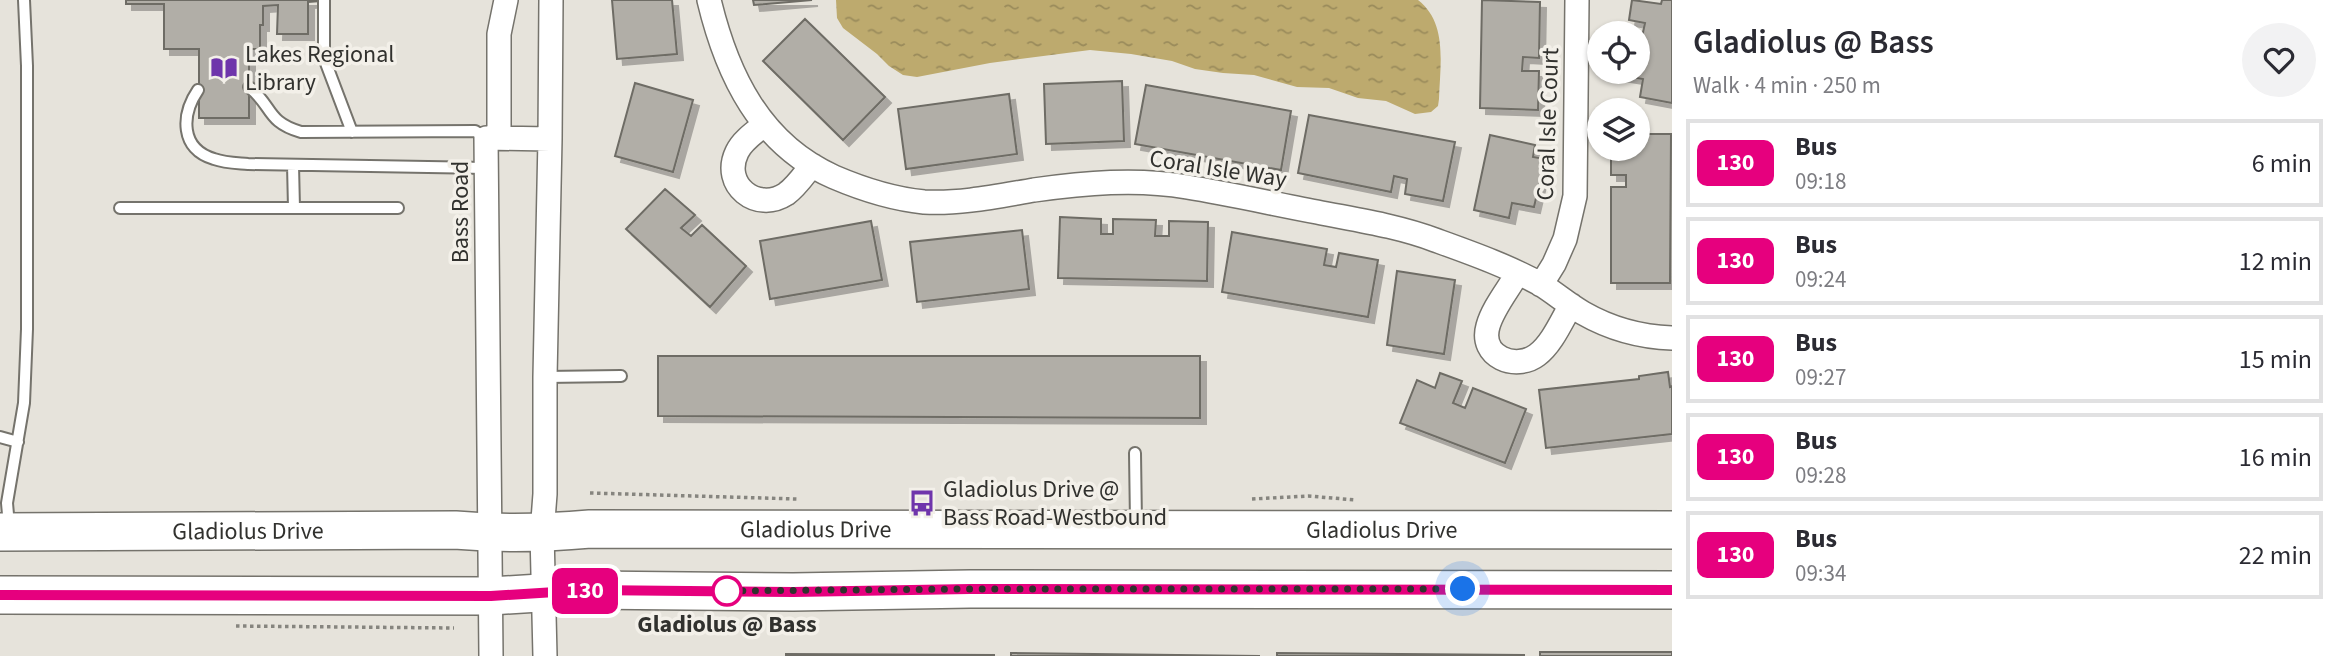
<!DOCTYPE html>
<html lang="en">
<head>
<meta charset="utf-8">
<style>
	:root { --surface:#fff; --page:#f2f2f3; --text:#2b2b33; --muted:#7c7c81; --line:#e1e1e2 }
	body { margin:0; font-family:"Source Sans 3",sans-serif; background:var(--page); color:var(--text); height:100vh; display:flex; flex-direction:column; font-size:26px; white-space:nowrap }
	* { box-sizing:border-box; margin:0 }
	p { font-size:23px; color:var(--muted) }
	.icon { flex:none; width:38px; height:38px; fill:none; stroke:currentColor; stroke-width:2; stroke-linecap:round; stroke-linejoin:round }
	.map { position:relative; flex:1; overflow:hidden }
	.sheet { display:flex; flex-direction:column; background:var(--surface); width:665px }
	.sheet>* { flex:none }
	.badge { padding:0 14px; border-radius:10px; font-size:24px; line-height:46px }
	.tools { position:absolute; left:1587px; top:21px; display:grid; gap:14px }
	.tools a { display:grid; place-items:center; width:63px; height:63px; border-radius:50%; background:var(--surface); box-shadow:0 2px 5px #0004; font-size:35px }
	.you { position:absolute; width:35px; height:35px; margin:-18px; border:5px solid #fff; border-radius:50%; background:#1a73e8; box-shadow:0 0 0 10px #1a73e833 }
	.map>.badge { position:absolute; translate:-50% -50%; box-shadow:0 0 0 4px #fff }
	.round { display:grid; place-items:center; flex:none; width:74px; height:74px; border-radius:37px; background:var(--page) }
	.head { display:flex; align-items:center; justify-content:space-between; height:119px; padding:0 21px }
	h1 { font-size:33px; font-weight:600; line-height:52px }
	ul { padding:0; list-style:none }
	li { display:flex; align-items:center; gap:21px; height:88px; margin:0 14px 10px; padding:0 7px; border:4px solid var(--line); border-radius:0px }
	li div { flex:1 }
	li b { display:block; font-size:26px }
	li em { font-style:normal }
	li .badge { min-width:77px; font-weight:700; text-align:center }
	main { display:flex; flex:1; min-height:0 }
	.map>svg:first-child { display:block }
	.water { fill:url(#water-ripples) }
	.building { fill:#b1aea7; stroke:#6e6c65; stroke-width:2; filter:url(#shadow) }
	.lines { fill:none; stroke-linecap:round; stroke-linejoin:round }
	.service-casing { stroke:#75736c; stroke-width:14 }
	.minor-casing { stroke:#75736c; stroke-width:26 }
	.primary-casing { stroke:#75736c; stroke-width:40 }
	.path { stroke:#86857f; stroke-width:3.5; stroke-dasharray:3.5 3.5; stroke-linecap:butt }
	.service { stroke:#fff; stroke-width:10 }
	.minor { stroke:#fff; stroke-width:23 }
	.primary { stroke:#fff; stroke-width:37 }
	.line-casing { stroke:#fff; stroke-width:16 }
	.line { stroke:#e6007e; stroke-width:10 }
	.walk { stroke:#31312e; stroke-width:7; stroke-dasharray:0 12.6 }
	.stop-dot { fill:#fff; stroke:#e6007e; stroke-width:3.5 }
	.labels { text-anchor:middle; dominant-baseline:central; stroke-width:7; stroke-linejoin:round; paint-order:stroke }
	.poi-label { font-size:24px; fill:#31312e; stroke:#f3f0e9; text-anchor:start }
	.street-label { font-size:24px; fill:#31312e; stroke:#f3f0e9 }
	.stop-label { font-size:24px; font-weight:bold; fill:#31312e; stroke:#f3f0e9 }
</style>
</head>
<body>
<main>
<div class="map">
<svg width="1672" height="656" viewBox="0 0 1672 656">
	<defs>
		<pattern id="water-ripples" width="26" height="14" patternUnits="userSpaceOnUse" patternTransform="scale(1.75)"><rect width="26" height="14" fill="#bdaa6e"/><path d="M2 4q2-2 4 0t4 0M15 11q2-2 4 0t4 0" fill="none" stroke="#9a8b5b"/></pattern>
		<filter id="shadow"><feDropShadow dx="6" dy="6" stdDeviation="0" flood-color="#0004"/></filter>
	</defs>
	<rect width="100%" height="100%" fill="#e6e3db"/>
	<path class="water" d="M836 0H1418C1448 23 1440 65 1439 99L1438 106 1431 112 1415 114 1386 101 1358 98 1329 88 1297 87 1254 75 1223 73 1195 69 1172 61 1131 54 1090 50 990 63 917 77 903 75 889 66 877 54 843 28 837 18Z"/>
	<path class="building" d="M126 0H320V1L308 2V34H277L278 5 263 6V25H260V49H249V118H199V49H164V4H126Z
		M612 0H672L677 54 617 59Z
		M753 0H812L754 5Z
		M1482 0 1540 2 1539 58 1523 57 1522 71H1539L1538 110 1480 108Z
		M1632 0 1661 4 1662 0H1672V103L1640 97 1643 79 1618 75 1619 72H1638V36L1642 37 1645 23 1629 20Z
		M805 19 885 97 843 140 763 61Z
		M1122 81 1124 141 1046 144 1044 84Z
		M635 83 693 100 673 172 615 156Z
		M1146 85 1291 111 1281 170 1135 144Z
		M1009 94 1017 154 906 169 898 109Z
		M1309 115 1455 142 1443 201 1405 194 1407 179 1394 176 1391 192 1298 173Z
		M1638 134H1671L1670 283H1611V187H1626V175H1611V152H1629V149H1638Z
		M1490 135 1535 145 1533 157 1545 159 1534 207 1512 203 1509 218 1474 210Z
		M665 189 695 215 681 228 691 236 702 225 746 266 710 307 626 229Z
		M1060 217 1101 219V234H1113V219L1156 220 1155 236H1169V221L1208 222 1207 281 1058 278Z
		M871 221 882 280 770 299 760 241Z
		M1022 230 1029 289 917 302 910 242Z
		M1232 232 1327 249 1324 265 1336 267 1339 253 1378 260 1368 317 1222 292Z
		M1397 271 1455 280 1444 354 1387 345Z
		M658 356H1200V418L658 416Z
		M1668 372 1670 387 1672 386V434L1546 448 1539 390 1639 379V376Z
		M1440 373 1462 381 1453 403 1465 408 1473 388 1526 409 1505 463 1400 423 1417 380 1435 388Z
		M1540 652H1672V656H1540Z
		M1011 653 1260 656H1011Z
		M1277 653 1524 655V656H1277Z
		M786 654 995 655 786 656Z"/>
	<g class="lines">
		<g class="service-casing">
			<path id="service" d="M324 0V58L352 132
				M249 87C273 106 266 122 301 132L475 131 486 138
				M198 90C181 115 180 149 214 159 225 163 237 163 248 164L486 168
				M293 165 294 208
				M120 208H398
				M545 377 621 376
				M0 437 18 442
				M1135 453 1136 523
				M9 526 7 503 24 403 27 329V66L24 0"/>
		</g>
		<g class="minor-casing">
			<path id="minor" d="M709 0C727 75 760 144 834 177 862 189 894 199 924 202 961 204 998 196 1034 190 1084 183 1137 178 1187 187 1231 194 1274 204 1317 212 1357 220 1398 226 1435 240 1471 253 1508 266 1542 285 1556 294 1569 305 1583 313 1611 329 1640 337 1672 338
				M764 125C755 132 742 141 737 152 721 185 757 213 786 194 796 187 804 175 812 165
				M499 138V34L506 0
				M550 139 551 0
				M1517 274C1508 290 1493 308 1488 326 1479 357 1516 371 1537 355 1552 344 1562 320 1571 305
				M1541 285 1554 264 1565 239 1575 196 1577 0
				M491 656 486 138 550 139 545 377V494L542 533 545 656"/>
		</g>
		<g class="primary-casing">
			<g id="primary">
				<path id="s1" d="M0 532 455 530C500 534 545 533 590 529L1672 530"/>
				<path d="M0 595 491 596 587 590 793 592 970 589 1672 590"/>
			</g>
		</g>
		<path class="path" d="M590 493 797 499
			M1252 499 1308 496 1356 500
			M236 626 454 628"/>
		<use href="#service" class="service"/>
		<use href="#minor" class="minor"/>
		<use href="#primary" class="primary"/>
	</g>
	<g class="lines">
		<g class="line-casing">
			<path id="line" d="M0 595 491 596 587 590 793 592 970 589 1672 590"/>
		</g>
		<use href="#line" class="line"/>
		<path class="walk" d="M727 591H716L970 589H1463"/>
	</g>
	<defs>
		<g id="library-bare" transform="scale(2.1)"><path d="M-6-4Q-3-5.5-.7-3.5V5Q-3 3-6 4ZM6-4Q3-5.5 .7-3.5V5Q3 3 6 4Z" fill="#6f35ab" stroke="#f3f0e9" stroke-width="2.5" paint-order="stroke"/></g>
		<g id="bus-bare" transform="scale(2.1)"><path d="M-5-6H5V4H4V6H2V4H-2V6H-4V4H-5ZM-3.5-4V0h7V-4ZM-3.5 1.2v1.5H-2V1.2ZM2 1.2v1.5H3.5V1.2Z" fill="#6f35ab" stroke="#f3f0e9" stroke-width="2.5" paint-order="stroke"/></g>
	</defs>
	<g fill-rule="evenodd">
		<use href="#library-bare" x="224" y="68"/>
		<use href="#bus-bare" x="922" y="503"/>
	</g>
	<circle class="stop-dot" cx="727" cy="591" r="14"/>
	<g class="labels">
		<g class="poi-label">
			<text x="245" y="54">Lakes Regional<tspan x="245" dy="28">Library</tspan></text>
			<text x="943" y="489">Gladiolus Drive @<tspan x="943" dy="28">Bass Road-Westbound</tspan></text>
		</g>
		<g class="street-label">
			<text transform="translate(1548 124) rotate(-88)">Coral Isle Court</text>
			<text transform="translate(1218 169) rotate(9)">Coral Isle Way</text>
			<text transform="translate(460 212) rotate(-90)">Bass Road</text>
			<text stroke="none"><textPath href="#s1" startOffset="1382">Gladiolus Drive</textPath></text>
			<text stroke="none"><textPath href="#s1" startOffset="248">Gladiolus Drive</textPath></text>
			<text stroke="none"><textPath href="#s1" startOffset="816">Gladiolus Drive</textPath></text>
		</g>
		<g class="stop-label">
			<text x="727" y="624">Gladiolus @ Bass</text>
		</g>
	</g>
</svg>
<div class="tools">
<a><svg class="icon" aria-label="locate" viewBox="0 0 24 24"><circle cx="12" cy="12" r="6"/><path d="M12 2v4M12 18v4M2 12h4M18 12h4"/></svg></a>
<a><svg class="icon" aria-label="layers" viewBox="0 0 24 24"><path d="M12 4l9 5-9 5-9-5zM3 14l9 5 9-5"/></svg></a>
</div>
<div class="you" style="left:1463px;top:589px"></div>
<b class="badge" style="left:585px;top:591px;background:#e6007e;color:#fff">130</b>
</div>
<section class="sheet">
<div class="head"><div><h1>Gladiolus @ Bass</h1><p>Walk · 4 min · 250 m</p></div><a class="round"><svg class="icon" aria-label="heart" viewBox="0 0 24 24"><path d="M12 20l-8-8c-3-5 5-10 8-4 3-6 11-1 8 4z"/></svg></a></div>
<ul>
<li><span class="badge" style="background:#e6007e;color:#fff">130</span><div><b>Bus</b><p>09:18</p></div><em>6 min</em></li>
<li><span class="badge" style="background:#e6007e;color:#fff">130</span><div><b>Bus</b><p>09:24</p></div><em>12 min</em></li>
<li><span class="badge" style="background:#e6007e;color:#fff">130</span><div><b>Bus</b><p>09:27</p></div><em>15 min</em></li>
<li><span class="badge" style="background:#e6007e;color:#fff">130</span><div><b>Bus</b><p>09:28</p></div><em>16 min</em></li>
<li><span class="badge" style="background:#e6007e;color:#fff">130</span><div><b>Bus</b><p>09:34</p></div><em>22 min</em></li>
</ul>
</section>
</main>
</body>
</html>
